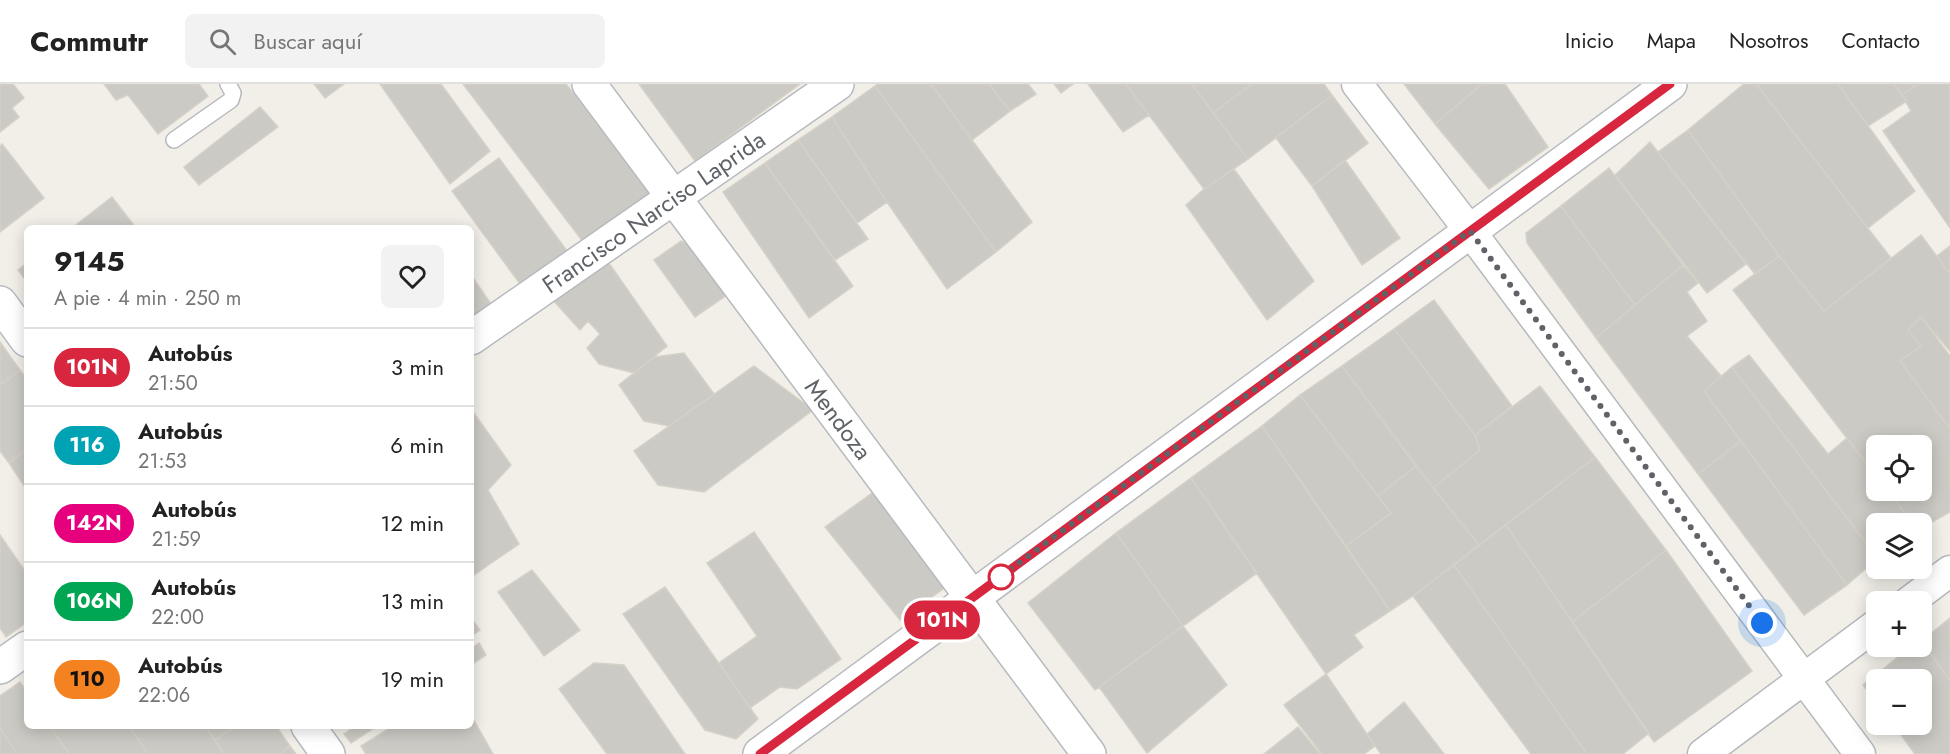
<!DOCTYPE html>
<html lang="es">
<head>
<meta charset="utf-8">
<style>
	:root { --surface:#fff; --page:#f2f2f2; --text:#222; --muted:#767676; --line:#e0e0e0 }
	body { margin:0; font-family:Jost,sans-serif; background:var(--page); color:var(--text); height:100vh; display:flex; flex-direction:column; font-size:22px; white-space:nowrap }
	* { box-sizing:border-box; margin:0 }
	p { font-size:20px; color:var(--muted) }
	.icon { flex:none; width:33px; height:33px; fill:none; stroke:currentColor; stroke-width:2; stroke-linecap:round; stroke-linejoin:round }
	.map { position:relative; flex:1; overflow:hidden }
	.details { position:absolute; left:24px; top:141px; width:450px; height:504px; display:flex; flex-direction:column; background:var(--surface); border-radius:9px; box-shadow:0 3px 15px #0003 }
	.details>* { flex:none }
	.badge { padding:0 12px; border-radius:20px; font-size:21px; line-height:39px }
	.controls { position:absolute; left:1866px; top:351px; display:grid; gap:12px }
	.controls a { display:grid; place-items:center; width:66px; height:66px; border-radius:9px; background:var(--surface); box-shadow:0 3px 15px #0003; font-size:30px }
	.you { position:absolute; width:30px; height:30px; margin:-15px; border:4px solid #fff; border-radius:50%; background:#1a73e8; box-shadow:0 0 0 9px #1a73e833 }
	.map>.badge { position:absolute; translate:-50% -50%; box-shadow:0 0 0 3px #fff }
	.round { display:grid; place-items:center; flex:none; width:63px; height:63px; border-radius:9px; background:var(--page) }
	.overview { display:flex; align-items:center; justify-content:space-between; height:102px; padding:0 30px }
	h1 { font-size:28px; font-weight:700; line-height:45px }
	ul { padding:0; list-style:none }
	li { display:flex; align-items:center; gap:18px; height:78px; padding:0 30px; border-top:2px solid var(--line) }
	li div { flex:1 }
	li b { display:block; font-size:22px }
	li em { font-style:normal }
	li .badge { min-width:66px; font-weight:700; text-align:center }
	header { display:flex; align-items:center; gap:36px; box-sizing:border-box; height:84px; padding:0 30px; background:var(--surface); border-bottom:2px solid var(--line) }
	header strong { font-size:28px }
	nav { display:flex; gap:33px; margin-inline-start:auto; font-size:21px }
	.search { width:420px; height:54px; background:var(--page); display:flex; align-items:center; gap:15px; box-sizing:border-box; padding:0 21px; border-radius:9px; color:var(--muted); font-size:22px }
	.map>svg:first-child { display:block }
	.building { fill:#cccac5; stroke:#d6d1c6; stroke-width:1.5 }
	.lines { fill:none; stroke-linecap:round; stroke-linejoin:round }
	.service-casing { stroke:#b5b8bc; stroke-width:18 }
	.minor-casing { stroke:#b5b8bc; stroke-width:33 }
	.secondary-casing { stroke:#b6babf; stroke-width:36 }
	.service { stroke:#fff; stroke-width:15 }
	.minor { stroke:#fff; stroke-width:30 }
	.secondary { stroke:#fff; stroke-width:33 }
	.line-casing { stroke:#fff; stroke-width:14 }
	.line { stroke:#d7263d; stroke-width:9 }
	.walk { stroke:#5f6368; stroke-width:6; stroke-dasharray:0 10.8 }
	.stop-dot { fill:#fff; stroke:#d7263d; stroke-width:3 }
	.labels { text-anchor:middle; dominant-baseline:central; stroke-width:4.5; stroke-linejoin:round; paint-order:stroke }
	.street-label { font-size:24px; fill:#5f6368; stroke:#fff }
</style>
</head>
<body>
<header>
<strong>Commutr</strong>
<div class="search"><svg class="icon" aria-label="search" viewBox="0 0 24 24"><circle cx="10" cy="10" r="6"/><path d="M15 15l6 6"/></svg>Buscar aquí</div>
<nav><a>Inicio</a><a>Mapa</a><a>Nosotros</a><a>Contacto</a></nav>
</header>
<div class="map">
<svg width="1950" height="670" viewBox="0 0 1950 670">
	<rect width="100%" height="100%" fill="#f1efe8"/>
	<path class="building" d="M0 0H13L24 14 12 24 19 33 0 48Z
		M104 0H199L208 12 158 50 128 11 116 16Z
		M314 0H344L325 14Z
		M380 0H441L490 67 450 100Z
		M463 0H566L653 113 587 163Z
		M639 0H800L695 77Z
		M878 0H931L1032 138 996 168 875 2Z
		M931 0H989L1010 27 972 56Z
		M989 0H1028L1036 10 1010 27Z
		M1054 0H1073L1061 9Z
		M1088 0H1126L1149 31 1123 48Z
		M1126 0H1192L1248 75 1204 105Z
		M1192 0H1252L1213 29Z
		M1252 0H1324L1332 11 1248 75 1213 29Z
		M1404 0H1482L1435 40Z
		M1482 0H1505L1548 63 1489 105 1435 40Z
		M1744 0H1756L1891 174 1824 227 1779 172 1688 46Z
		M1756 0H1838L1915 107 1868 144Z
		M1838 0H1894L1907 17 1868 42Z
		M1894 0H1918L1902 11Z
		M1918 0H1950V144L1883 47 1911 27 1902 11Z
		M875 2 996 168 947 205 887 118 832 33Z
		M1332 11 1368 59 1312 102 1276 54Z
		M260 23 278 43 199 101 184 83Z
		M832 33 887 118 857 139 798 56Z
		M1688 46 1779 172 1755 190 1658 68Z
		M798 56 868 155 835 176 765 79Z
		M1650 58 1746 180 1707 209 1615 91Z
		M2 60 44 114 0 148V62Z
		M499 74 570 171 523 204 452 107Z
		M1345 76 1400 154 1362 181 1312 102Z
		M765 79 853 202 809 234 723 108Z
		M1609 84 1683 181 1635 221 1561 122Z
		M1234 85 1314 197 1267 236 1186 121 1204 105Z
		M112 113 136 144H72Z
		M1561 122 1635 221 1596 254 1527 159 1526 149Z
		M1921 151 1950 190V267L1921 233 1908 246 1921 262 1900 277 1950 345V428L1922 444V440H1913L1887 406H1922V362H1876V392L1733 206 1779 172 1824 227Z
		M681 157 691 161 727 211 695 233 654 176Z
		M1950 162V190L1937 172Z
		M606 175 667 262 634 289 599 280 587 264 600 250 588 237 580 246 550 213Z
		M27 179V198L18 186Z
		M1683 181 1698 199 1687 208 1707 237 1687 252 1721 292 1704 307 1741 357 1698 390 1596 254Z
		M471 191 496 227 471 244Z
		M1434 216 1512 322 1475 351 1394 245Z
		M1921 233 1950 272V345L1900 277 1921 262 1908 246Z
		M1394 245 1475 351 1480 366 1433 404 1342 282Z
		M0 258 20 286 0 301Z
		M684 269 714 310 669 342 644 337 619 301 654 273Z
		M1749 271 1828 370 1847 354 1876 392V406H1887L1913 440H1876V472L1732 283Z
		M754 282 813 326 704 408 658 401 634 367Z
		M1342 282 1416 382 1378 412 1300 311Z
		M1732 283 1876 472V476L1847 501 1704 307Z
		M20 286 27 296V365L9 379 0 367V301Z
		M1540 302 1595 373 1479 461 1433 404 1480 366 1475 351Z
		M1300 311 1391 429 1346 462 1262 342Z
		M471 325 511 381 488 406 519 460 471 493Z
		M1262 342 1390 527 1354 551 1363 563 1326 590 1191 394Z
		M1741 357 1847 501 1804 531 1698 390Z
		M27 365V406L9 379Z
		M1595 373 1666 466 1572 538 1506 441Z
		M1416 382 1479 461 1413 512 1390 527 1346 462 1391 429 1378 412Z
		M1191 394 1257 489 1183 542 1116 449Z
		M875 407 947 502 900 536 825 443Z
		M1506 441 1649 649 1623 670H1587L1454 481Z
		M754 448 841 575 797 605 780 603 750 624 719 579 757 552 707 479Z
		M1116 449 1183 542 1095 606 1028 519Z
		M0 451 27 490V538L6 553 0 544Z
		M1666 466 1752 587 1654 658 1572 538Z
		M1454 481 1587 670H1531L1413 512Z
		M532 486 580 546 544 572 498 508Z
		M665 503 758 635 736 655 705 646 623 530Z
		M471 534 480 546 471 552Z
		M1950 534V597L1922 557Z
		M1183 542 1227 601 1147 669 1099 603Z
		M1922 557 1950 597V670H1915L1893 640H1922V596H1876V619L1863 601 1912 562H1922Z
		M479 559 486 571 471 581V565Z
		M594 579 624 581 685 670H607L559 605Z
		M1326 590 1375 662 1364 670H1322L1284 621Z
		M20 598 27 608V642H50L69 670H17L0 644V612Z
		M1404 618 1444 670H1381L1367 650Z
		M471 631 493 670H366L361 662 393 642H471Z
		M50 642H129L148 670H69Z
		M129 642H205L224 670H148Z
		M205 642H236L215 656Z
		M236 642H276L290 662 279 670H224L215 656Z
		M356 642H377L351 659 344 650Z
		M1298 643 1320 670H1264Z
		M0 644 17 670H0Z
		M290 662 296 670H279Z"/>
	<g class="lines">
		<g class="service-casing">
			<path id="service" d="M174 56 231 16 233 9 228 0"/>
		</g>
		<g class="minor-casing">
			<path id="minor" d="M1357 0 1470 147 1860 670
				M1909 518 1950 487
				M1703 670 1876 541"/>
		</g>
		<g class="secondary-casing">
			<g id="secondary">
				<path id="s1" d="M589 0 1089 670"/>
				<path d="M0 219 27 256"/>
				<path id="s2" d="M471 254 837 0"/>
				<path d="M0 583 27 564"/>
				<path d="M308 642 328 670"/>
				<path d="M760 670 1670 0"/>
			</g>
		</g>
		<use href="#service" class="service"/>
		<use href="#minor" class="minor"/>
		<use href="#secondary" class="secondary"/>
	</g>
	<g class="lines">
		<g class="line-casing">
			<path id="line" d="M760 670 1670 0"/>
		</g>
		<use href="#line" class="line"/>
		<path class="walk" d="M1001 493 997 495 1470 147 1762 539"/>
	</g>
	<circle class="stop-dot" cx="1001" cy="493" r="12"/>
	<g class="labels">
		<g class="street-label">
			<text stroke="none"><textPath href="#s2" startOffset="222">Francisco Narciso Laprida</textPath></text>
			<text stroke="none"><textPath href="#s1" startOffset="418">Mendoza</textPath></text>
		</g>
	</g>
</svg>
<div class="controls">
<a><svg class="icon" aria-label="locate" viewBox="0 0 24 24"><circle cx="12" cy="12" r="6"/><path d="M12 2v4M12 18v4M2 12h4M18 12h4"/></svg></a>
<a><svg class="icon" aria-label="layers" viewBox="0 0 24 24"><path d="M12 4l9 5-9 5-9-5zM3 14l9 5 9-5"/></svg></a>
<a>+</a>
<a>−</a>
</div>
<div class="you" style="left:1762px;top:539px"></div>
<b class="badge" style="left:942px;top:536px;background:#d7263d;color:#fff">101N</b>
<section class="details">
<div class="overview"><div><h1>9145</h1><p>A pie · 4 min · 250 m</p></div><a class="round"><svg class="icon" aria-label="heart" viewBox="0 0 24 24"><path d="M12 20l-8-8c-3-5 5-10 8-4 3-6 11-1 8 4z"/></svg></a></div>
<ul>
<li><span class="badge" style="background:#d7263d;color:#fff">101N</span><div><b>Autobús</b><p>21:50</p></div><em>3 min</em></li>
<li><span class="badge" style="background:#00a3b4;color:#fff">116</span><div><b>Autobús</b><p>21:53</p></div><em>6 min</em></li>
<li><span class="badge" style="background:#e6007e;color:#fff">142N</span><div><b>Autobús</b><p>21:59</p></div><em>12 min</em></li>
<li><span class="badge" style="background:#00a651;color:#fff">106N</span><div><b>Autobús</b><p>22:00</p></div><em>13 min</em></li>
<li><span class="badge" style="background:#f58220;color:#111">110</span><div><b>Autobús</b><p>22:06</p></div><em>19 min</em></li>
</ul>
</section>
</div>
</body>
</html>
